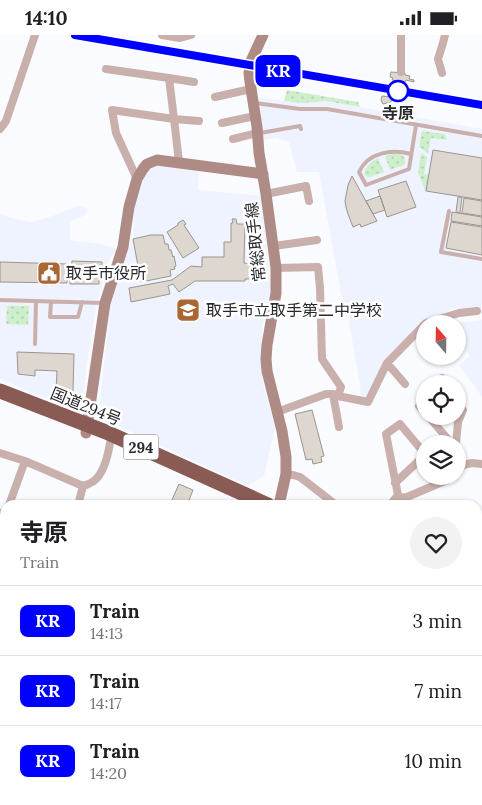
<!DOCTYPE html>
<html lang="en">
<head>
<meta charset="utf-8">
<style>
	:root { --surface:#fff; --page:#f2f2f2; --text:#202124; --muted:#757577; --line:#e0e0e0 }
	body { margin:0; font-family:Lora,"Noto Sans JP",serif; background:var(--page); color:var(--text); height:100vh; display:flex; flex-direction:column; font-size:19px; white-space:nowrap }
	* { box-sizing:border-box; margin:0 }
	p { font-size:16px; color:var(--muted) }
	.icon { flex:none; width:28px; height:28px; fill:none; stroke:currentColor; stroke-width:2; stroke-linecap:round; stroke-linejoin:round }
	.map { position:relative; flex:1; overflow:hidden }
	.side { position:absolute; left:0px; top:465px; width:482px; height:305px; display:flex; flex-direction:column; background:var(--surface); border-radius:15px 15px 0 0; box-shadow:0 1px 4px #0004 }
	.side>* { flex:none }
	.badge { padding:0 10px; border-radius:8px; font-size:18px; line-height:32px }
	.needle { width:32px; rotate:340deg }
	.buttons { position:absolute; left:416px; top:280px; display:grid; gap:10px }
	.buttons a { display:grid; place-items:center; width:50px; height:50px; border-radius:50%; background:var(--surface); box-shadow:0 1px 4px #0004; font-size:25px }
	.map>.badge { position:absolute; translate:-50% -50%; box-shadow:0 0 0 2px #fff }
	.round { display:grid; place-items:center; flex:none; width:52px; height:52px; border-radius:26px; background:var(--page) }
	.head { display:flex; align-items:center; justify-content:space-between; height:85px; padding:0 20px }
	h1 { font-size:24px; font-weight:700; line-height:38px }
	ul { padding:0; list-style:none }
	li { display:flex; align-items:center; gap:15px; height:70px; padding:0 20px; border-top:1px solid var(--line) }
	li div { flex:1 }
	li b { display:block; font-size:19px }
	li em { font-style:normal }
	li .badge { min-width:55px; font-weight:700; text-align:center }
	.status { display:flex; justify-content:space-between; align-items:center; height:35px; padding:0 25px; background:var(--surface); direction:ltr }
	.status svg { height:14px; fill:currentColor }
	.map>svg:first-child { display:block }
	.built { fill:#eef3ff }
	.industrial { fill:url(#industrial-furrows) }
	.grass { fill:url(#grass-dots) }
	.building { fill:#ddd7d0; stroke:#9b958f }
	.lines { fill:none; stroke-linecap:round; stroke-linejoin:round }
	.lane { stroke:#c9b0ac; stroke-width:4 }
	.street { stroke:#c9b0ac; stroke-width:8 }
	.secondary { stroke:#af8b86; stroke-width:11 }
	.highway { stroke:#8a5a54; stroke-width:15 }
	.rail { stroke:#414245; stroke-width:2; stroke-dasharray:8 4; stroke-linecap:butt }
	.line-casing { stroke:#fff; stroke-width:11 }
	.line { stroke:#00f; stroke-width:8 }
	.stop-dot { fill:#fff; stroke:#00f; stroke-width:2.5 }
	.labels { text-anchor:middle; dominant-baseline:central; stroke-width:5; stroke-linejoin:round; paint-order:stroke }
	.shield { fill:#fff; stroke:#696a6c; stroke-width:1 }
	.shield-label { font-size:15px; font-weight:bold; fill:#292a2d }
	.stop-label { font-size:16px; font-weight:bold; fill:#292a2d; stroke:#fff }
	.street-label { font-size:16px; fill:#292a2d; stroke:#fff }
	.poi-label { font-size:16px; fill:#292a2d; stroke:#fff; text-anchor:start }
</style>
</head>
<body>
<div class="status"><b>14:10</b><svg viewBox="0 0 49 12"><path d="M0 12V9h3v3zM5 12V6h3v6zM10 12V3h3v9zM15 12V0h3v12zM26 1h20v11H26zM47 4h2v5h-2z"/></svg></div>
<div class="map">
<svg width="482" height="770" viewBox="0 0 482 770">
	<defs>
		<pattern id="industrial-furrows" width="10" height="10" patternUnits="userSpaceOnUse" patternTransform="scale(1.25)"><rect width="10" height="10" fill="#eef3ff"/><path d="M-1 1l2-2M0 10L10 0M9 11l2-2" fill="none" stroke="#ccd0db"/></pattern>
		<pattern id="grass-dots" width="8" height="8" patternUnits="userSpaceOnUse" patternTransform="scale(1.25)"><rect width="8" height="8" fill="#ceefcb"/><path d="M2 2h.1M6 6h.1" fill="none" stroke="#b1cdaf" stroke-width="1.8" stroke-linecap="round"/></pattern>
	</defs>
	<rect width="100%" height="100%" fill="#fafbfe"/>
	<path class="built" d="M259 63 303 68 325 66 482 94V273L452 274 416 293 366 364 361 363 360 350 348 281H345L319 137H297L289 107 276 103 263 105Z
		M162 128 199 133 198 155 261 161 272 260 262 291 261 327 263 349 275 392 264 441 248 451 108 386 99 377 111 259 133 201 134 171 146 137Z
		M78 171 88 174 85 180 70 187V205L99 209 115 213 118 216 117 218 112 219 104 236 105 238 96 272 87 329 84 357 79 370 74 372 62 370 0 344V179L11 183 31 187 47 183Z
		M482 285V362L459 330 470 321 458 305V289H449Z"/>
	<path class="industrial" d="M478 611 482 614V770H394V765H478Z"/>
	<path class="grass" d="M287 55 358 67 360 72 325 66 303 68 284 66Z
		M422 96 445 99 447 105 431 103 428 118 419 112Z
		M421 118 427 122 424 139 429 140 426 156 425 155 418 137Z
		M392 119H400L404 121 405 127 404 130 390 135 385 121Z
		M378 123 384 137 370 142H367L364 138C366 131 372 126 378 123Z
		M7 271H29L28 290 6 289Z"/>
	<path class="building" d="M391 37 405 38V40L410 41 409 44 414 45V47L406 45 405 47 392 45 393 43 390 42Z
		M382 61 392 62 391 67 383 69 381 65Z
		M433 115 482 123V165L426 156Z
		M352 141 377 186 361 192 360 189 353 192 348 179 346 172 345 166 348 150Z
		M406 146 416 172 387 182 378 155Z
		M380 161 385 175 373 179 366 166Z
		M458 162H462L460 178 456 177Z
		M464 163 482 166V181L462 178Z
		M452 177 482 182V191L451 186Z
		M232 184H236L237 189H245L244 228 253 229 252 244H245V246H195L179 257 173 249 168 251 170 259 131 267 129 253 172 245 191 231 202 232V222H224V207H231V188H233Z
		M183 185 186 189 184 190 199 213 183 223 167 197 178 190V188Z
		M451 187 482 192V220L446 213Z
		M151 200H163L165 209H168L169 215H171L173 222 174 221 176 231 174 232 175 234 170 235 171 241 141 247 133 204Z
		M72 226 102 227V236L99 237V249H70V240L67 239V248L0 247V227L67 229V234H71Z
		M17 317 74 319 73 356 56 355 57 336 35 335V341L18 339Z
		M312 375 324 421 321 422 322 427 313 429 312 424 306 425 295 379Z
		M179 449 193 455 188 468 186 467 184 470H177L171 467Z
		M478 663 482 664V770H457L439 765H478Z"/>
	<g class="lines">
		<path class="lane" d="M255 68 300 74H327L482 101
			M260 98 300 91 301 94
			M411 119C392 114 368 117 359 137L366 150 409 134 416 90
			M449 176 441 217 482 224
			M0 265 103 268
			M51 267 50 282H78L82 267
			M35 309 36 266
			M478 495 482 496"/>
		<path class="street" d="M162 0 180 3 191 0
			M106 34 169 43
			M401 37V0
			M442 38 438 24 443 8 445 0
			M194 47 169 43 174 84 199 86
			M215 62 251 54
			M222 88 255 81
			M0 94 6 86 35 0
			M233 104 257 98
			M137 144 116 98 112 75 174 84 179 127
			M266 159 306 151 309 166
			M274 211 317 205
			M276 233 318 232 320 253 322 324 341 352 338 361 368 367 387 328 426 288 459 278 477 276
			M387 328 405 349
			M442 343 446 349
			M337 361 333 359 339 392
			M419 371 425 378
			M277 377 326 359H333
			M428 381 452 409
			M456 409 458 387 463 375 458 367
			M458 417 463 430 458 436
			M0 418 25 426 83 451 78 470
			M463 430 472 428 482 429
			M286 439 293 440 300 442 336 470
			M395 448 425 420
			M83 451C87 450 91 448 94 446 104 438 108 420 110 408
			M396 463 407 462 447 445 452 441
			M9 470 25 426
			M390 470 398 460 386 399 400 389 425 419
			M0 478H5
			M0 571 5 569
			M0 757 5 752
			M60 765 61 770
			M315 765 316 770
			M146 770 147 765
			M254 770 256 765
			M372 770 393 766V770"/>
		<path class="secondary" d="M263 0 251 26 249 38 250 47 257 92 259 118 266 159 276 233V258L267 310 266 324 267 336 282 396 286 422V439L279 470
			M86 398 105 268 123 212 129 172 137 144 143 134 147 129 157 125 263 139
			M0 657 5 655
			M351 765 352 770"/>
		<path class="highway" d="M0 356 106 397 268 470
			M478 593 482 596"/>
		<path class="rail" d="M75 0 482 70"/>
	</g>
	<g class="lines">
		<g class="line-casing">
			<path id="line" d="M75 0 482 70"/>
		</g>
		<use href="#line" class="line"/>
	</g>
	<defs>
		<g id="civic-square" transform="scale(1.25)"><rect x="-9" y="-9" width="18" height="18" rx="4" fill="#a96734" stroke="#fff"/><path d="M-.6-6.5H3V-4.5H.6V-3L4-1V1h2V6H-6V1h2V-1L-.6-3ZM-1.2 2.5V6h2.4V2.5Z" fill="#fff"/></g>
		<g id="school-square" transform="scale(1.25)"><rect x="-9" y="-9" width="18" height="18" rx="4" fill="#a96734" stroke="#fff"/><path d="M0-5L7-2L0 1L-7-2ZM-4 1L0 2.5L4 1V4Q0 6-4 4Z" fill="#fff"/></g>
	</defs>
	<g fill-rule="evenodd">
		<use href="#civic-square" x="49" y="238"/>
		<use href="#school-square" x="188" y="275"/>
	</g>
	<circle class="stop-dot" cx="398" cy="56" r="10"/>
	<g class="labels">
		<rect class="shield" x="123.5" y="399.5" width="35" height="25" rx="4"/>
		<g class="shield-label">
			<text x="141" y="412">294</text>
		</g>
		<g class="stop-label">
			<text x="398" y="78">寺原</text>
		</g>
		<g class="street-label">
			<text transform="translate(255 207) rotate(-96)">常総取手線</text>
			<text transform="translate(86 371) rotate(22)">国道294号</text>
		</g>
		<g class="poi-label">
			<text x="66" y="238">取手市役所</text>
			<text x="206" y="275">取手市立取手第二中学校</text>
		</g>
	</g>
</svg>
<div class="buttons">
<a><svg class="needle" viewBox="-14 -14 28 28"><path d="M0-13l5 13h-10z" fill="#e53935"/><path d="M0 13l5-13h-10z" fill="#757577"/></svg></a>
<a><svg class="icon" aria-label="locate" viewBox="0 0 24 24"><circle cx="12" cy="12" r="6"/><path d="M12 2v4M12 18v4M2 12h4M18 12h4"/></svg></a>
<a><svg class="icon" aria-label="layers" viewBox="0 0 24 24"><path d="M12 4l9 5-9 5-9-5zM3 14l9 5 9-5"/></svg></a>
</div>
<b class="badge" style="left:278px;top:36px;background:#00f;color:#fff">KR</b>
<section class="side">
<div class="head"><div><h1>寺原</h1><p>Train</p></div><a class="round"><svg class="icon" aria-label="heart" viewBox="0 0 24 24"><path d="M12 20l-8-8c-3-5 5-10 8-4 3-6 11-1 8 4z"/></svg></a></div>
<ul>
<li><span class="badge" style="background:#00f;color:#fff">KR</span><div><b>Train</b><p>14:13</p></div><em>3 min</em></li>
<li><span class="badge" style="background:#00f;color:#fff">KR</span><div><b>Train</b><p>14:17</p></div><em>7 min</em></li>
<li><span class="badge" style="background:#00f;color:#fff">KR</span><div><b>Train</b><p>14:20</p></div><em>10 min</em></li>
</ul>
</section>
</div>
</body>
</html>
